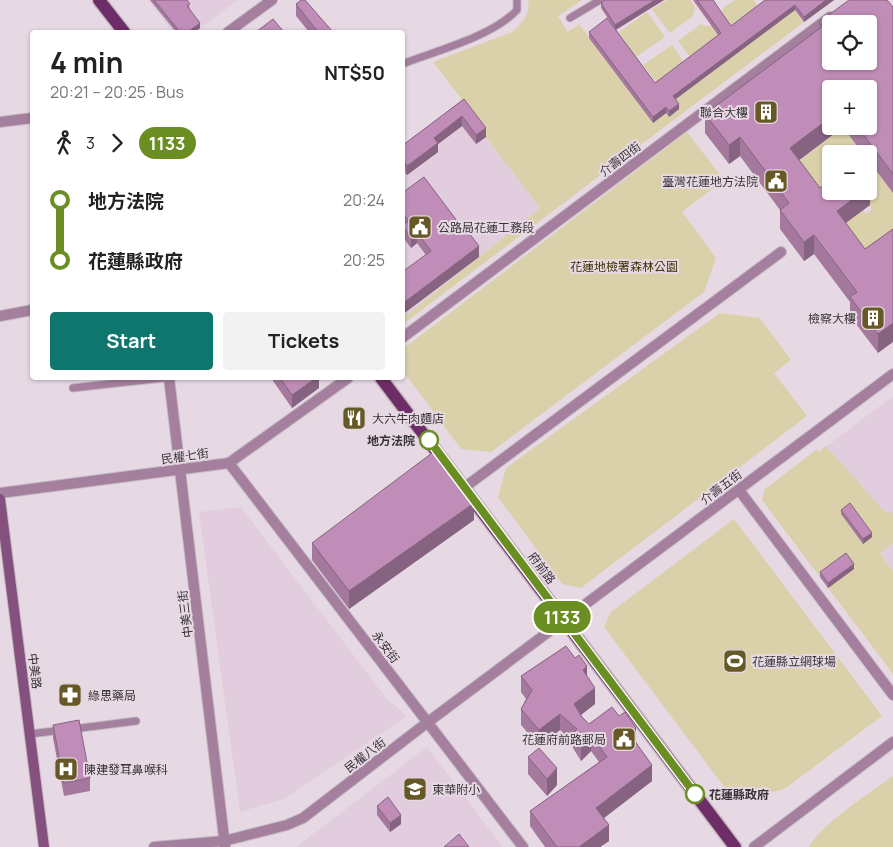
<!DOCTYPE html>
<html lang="en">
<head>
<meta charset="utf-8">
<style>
	:root { --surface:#fff; --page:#f2f2f2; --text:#222; --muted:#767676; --accent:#0f766e }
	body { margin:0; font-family:Manrope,"Noto Sans TC",sans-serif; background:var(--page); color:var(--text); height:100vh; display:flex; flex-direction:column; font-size:19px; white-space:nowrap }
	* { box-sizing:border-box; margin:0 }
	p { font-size:16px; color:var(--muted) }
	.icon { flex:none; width:28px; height:28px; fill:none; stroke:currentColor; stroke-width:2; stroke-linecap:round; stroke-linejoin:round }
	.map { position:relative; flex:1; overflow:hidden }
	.side { position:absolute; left:30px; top:30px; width:375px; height:350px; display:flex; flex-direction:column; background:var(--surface); border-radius:5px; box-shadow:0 1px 4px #0004 }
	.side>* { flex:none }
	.badge { padding:0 10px; border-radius:16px; font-size:18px; line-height:32px }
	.controls { position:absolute; left:822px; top:15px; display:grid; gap:10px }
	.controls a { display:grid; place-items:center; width:55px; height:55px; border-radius:5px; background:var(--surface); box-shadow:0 1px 4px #0004; font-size:25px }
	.map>.badge { position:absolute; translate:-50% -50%; box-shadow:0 0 0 2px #fff }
	.legs { display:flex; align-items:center; gap:8px; height:55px; padding:0 20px; font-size:16px }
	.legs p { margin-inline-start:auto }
	.summary { display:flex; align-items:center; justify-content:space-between; height:85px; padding:0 20px }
	h1 { font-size:28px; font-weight:700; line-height:38px }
	.cta { display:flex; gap:10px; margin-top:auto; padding:10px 20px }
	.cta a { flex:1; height:58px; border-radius:5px; background:var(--accent); color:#fff; font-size:20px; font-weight:700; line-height:58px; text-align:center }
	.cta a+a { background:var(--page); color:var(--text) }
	ul { padding:0 20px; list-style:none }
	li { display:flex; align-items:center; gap:18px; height:60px; font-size:19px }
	li i { display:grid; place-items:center; width:8px; height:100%; margin:0 6px; background:currentColor }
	li i::after { content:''; width:12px; height:12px; margin:-6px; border:4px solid; border-radius:50%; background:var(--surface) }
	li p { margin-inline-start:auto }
	li:first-child i { background:linear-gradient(#0000 50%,currentColor 0) }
	li:last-child i { background:linear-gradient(currentColor 50%,#0000 0) }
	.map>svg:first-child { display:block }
	.built { fill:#e1cddd }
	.green { fill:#dad1ab }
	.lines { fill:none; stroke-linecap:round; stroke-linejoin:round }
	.lane-casing { stroke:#c4b8c1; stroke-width:9 }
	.street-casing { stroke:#c4b8c1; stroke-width:12 }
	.secondary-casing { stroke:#c4b8c1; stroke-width:12 }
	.primary-casing { stroke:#c4b8c1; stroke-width:15 }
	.lane { stroke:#a47f9e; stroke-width:7 }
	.street { stroke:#a47f9e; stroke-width:10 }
	.secondary { stroke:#86507e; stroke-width:10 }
	.primary { stroke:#6f2d67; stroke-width:12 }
	.wall { fill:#a4799d; fill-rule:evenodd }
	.shaded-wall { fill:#866380 }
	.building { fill:#bf8db7; stroke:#866380; fill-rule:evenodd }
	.line-1-casing { stroke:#fff; stroke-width:11 }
	.line-1 { stroke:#6b8e23; stroke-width:8 }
	.stop-1-dot { fill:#fff; stroke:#6b8e23; stroke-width:2.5 }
	.labels { text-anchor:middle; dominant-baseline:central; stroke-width:4; stroke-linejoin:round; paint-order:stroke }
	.poi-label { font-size:12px; fill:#383337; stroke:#e7d9e4; text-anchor:start }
	.street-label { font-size:12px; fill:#383337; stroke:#e7d9e4 }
	.park-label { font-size:12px; fill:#3d3200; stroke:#e7d9e4 }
	.stop-label { font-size:12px; font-weight:bold; fill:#383337; stroke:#e7d9e4; text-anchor:end }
</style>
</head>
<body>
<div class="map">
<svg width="893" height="847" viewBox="0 0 893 847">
	<rect width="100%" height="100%" fill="#e7d9e4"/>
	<path class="built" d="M148 0H238L195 32H173Z
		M460 103 540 208 403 318 402 139 407 145Z
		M893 396V571L880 553 889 546 819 452Z
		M241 507 386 698 407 716 284 799 240 812 199 512Z
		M427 747 503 847H274H296Z"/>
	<path class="green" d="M528 0H582L558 16 568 32 579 24 653 123 663 109 669 116 673 101 793 11 787 0 804 22 403 324V318L540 208 460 103 463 101 433 62 512 32C522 24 531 13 528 0Z
		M667 0H690L695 6 693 16 670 33 652 9Z
		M735 0H754L760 9 731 31 722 17 723 8Z
		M647 12 665 37 636 57 619 32Z
		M701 24 705 26H712L721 39 692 60 678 41Z
		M672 45 686 65 659 86 643 65Z
		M843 127 863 154H831V191L820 207 790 167Z
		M687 132 724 180 682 212 716 258 704 292 491 452 461 449 403 371V349Z
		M869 161 893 193V248L865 268 837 229 863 210 866 214 872 209 860 191H869Z
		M720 313 760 318 791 360 774 373 807 416 581 588 562 584 498 497 506 468Z
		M826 446 884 511 893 513V543L880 553 893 571V674L762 500 764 490 817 449 819 452Z
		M734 519 882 716 786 788C769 795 755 795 738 791L731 796 604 627 611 612Z
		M893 776V847H809C822 823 870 793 893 776Z"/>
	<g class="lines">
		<g class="lane-casing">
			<path id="lane" d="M570 18 600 0
				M402 64C436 51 493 36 517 10V0
				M73 388 163 378
				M73 729 136 721
				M30 734 62 730"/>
		</g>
		<g class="street-casing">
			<path id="street" d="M228 32 272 0
				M0 122 32 118
				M0 316 32 310
				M402 338 830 17
				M169 378 225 846
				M229 463 523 847
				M465 487 781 252
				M739 490 893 695
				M0 493 229 463 348 378
				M154 847 224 841 287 825 303 818 428 722 893 374
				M754 847 893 742"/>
		</g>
		<g class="secondary-casing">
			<path id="secondary" d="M0 499 44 847"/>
		</g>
		<g class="primary-casing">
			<path id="primary" d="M99 0 124 32
				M381 378 735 847"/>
		</g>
		<use href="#lane" class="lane"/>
		<use href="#street" class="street"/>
		<use href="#secondary" class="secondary"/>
		<use href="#primary" class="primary"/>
	</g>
	<path class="wall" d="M150 0H187L190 9 200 28 195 32H176Z
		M664 0 616 30 655 83 718 35 693 0H713L731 26 765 0H834L804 22 795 10 676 99 679 109 669 117 666 113 653 123 589 38V32L611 23 601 8V3Z
		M296 4 333 32H309L296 16Z
		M893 7V193L869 161V154H863L843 127 799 160 820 188 870 205 846 223 865 249 893 229 878 353 850 316V302L814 254 804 261 780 229V210L740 156 729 164 705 133V114L819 29V22ZM831 89 869 126H831Z
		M464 99 486 137 476 144 462 126 438 144V152L407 175 405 173 402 174 403 145Z
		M402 193 479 257 426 255 417 243 411 248 402 236 403 225 402 224Z
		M273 378H319V388L292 408 273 381Z
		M841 510 872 537 863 544 841 514Z
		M474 520 349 609 312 560V543Z
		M854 569 828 588 820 577V572Z
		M521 676H587L595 704 581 715 582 717 589 724 636 743 652 781 604 818 609 841 600 847H545L530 826V811L599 762 591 751 581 761 573 748V742L560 730 539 746 521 725V709L526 699 521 692Z
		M53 725 90 778V791L64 796 53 738Z
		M528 757 557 785 547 796 528 774Z
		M377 806 401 824 390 832 377 815Z"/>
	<path class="shaded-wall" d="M655 0H664L615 30V25Z
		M826 0H834L804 22V17Z
		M795 5V10L673 101V96Z
		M200 23V28L195 32H188Z
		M679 104V109L669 117V111Z
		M666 107V113L653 123V117Z
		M462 116V126L438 144V152L407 175V166L434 138Z
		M831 117V126L843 127 790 167V148Z
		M486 128V137L476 144V135Z
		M740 137V156L729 164V145Z
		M405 163V173L402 174V165Z
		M870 186V205L837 229V211L863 191H869V187Z
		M417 232V243L411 248V237Z
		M814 235V254L804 261V242Z
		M479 246V257L402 315V304Z
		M893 323V342L878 353V334Z
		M316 378H319V388L292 408V395Z
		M474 503V520L349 609V591Z
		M872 533V537L863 544V539Z
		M854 564V569L828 588V583Z
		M587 666V682L583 670Z
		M595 688V704L574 720V704Z
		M560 714V730L539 746V730Z
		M636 728V743L629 733Z
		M591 735V751L581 761V745Z
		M652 765V781L596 824V808Z
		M557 768V785L547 796V779Z
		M401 815V824L390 832V823Z
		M609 825V841L600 847H579Z"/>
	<path class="building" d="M154 0H187L190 4 187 6 200 23 188 32H180Z
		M301 0H305L333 32H318L296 4Z
		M605 0H655L615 25 601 3Z
		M697 0H713L731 26 765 0H826L804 17 795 5 673 96 679 104 669 111 666 107 653 117 589 32 607 18 655 83 721 33Z
		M849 0H887L893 7V174L857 126H869V89H831V117L790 148 820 188 831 180V191H863L837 211 865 249 893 229V323L878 334 850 297 857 292 814 235 804 242 780 210 789 203 740 137 729 145 705 114 823 26 819 22ZM831 24H869V61H831Z
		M273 19 284 32H256Z
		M464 99 486 128 476 135 462 116 434 138 438 143 407 166 405 163 402 165V144L403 145Z
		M424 177 467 234 469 233 479 246 402 304V272L431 251 417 232 411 237 402 225 409 221 402 213V193Z
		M280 378H316L292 395Z
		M436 450 474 503 349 591 312 543Z
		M850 503 872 533 863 539 841 510Z
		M846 553 854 564 828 583 820 572Z
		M566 646 575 658 579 655 587 666 583 670 595 688 574 704 582 717 589 724 612 707 619 716 625 712 636 728 629 733 652 765 596 808 609 825 579 847H557L530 811 607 757 591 735 581 745 573 733 577 729 560 714 539 730 521 709 532 690 521 676Z
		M79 720 90 778 64 783 53 725Z
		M539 748 557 768 547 779 528 757Z
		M388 797 401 815 390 823 377 806Z
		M459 834 469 847H444Z"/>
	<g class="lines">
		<g class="line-1-casing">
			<path id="line-1" d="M429 440 695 794"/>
		</g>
		<use href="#line-1" class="line-1"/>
	</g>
	<defs>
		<g id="building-square" transform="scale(1.25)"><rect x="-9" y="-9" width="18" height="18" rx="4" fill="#665926" stroke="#e7d9e4"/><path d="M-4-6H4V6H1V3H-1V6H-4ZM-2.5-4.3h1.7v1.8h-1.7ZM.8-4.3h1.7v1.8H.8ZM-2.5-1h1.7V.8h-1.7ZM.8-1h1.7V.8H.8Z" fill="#fff"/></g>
		<g id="civic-square" transform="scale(1.25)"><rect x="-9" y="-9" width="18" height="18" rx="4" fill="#665926" stroke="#e7d9e4"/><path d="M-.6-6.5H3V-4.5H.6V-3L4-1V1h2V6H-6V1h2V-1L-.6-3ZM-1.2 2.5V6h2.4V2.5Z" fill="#fff"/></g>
		<g id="restaurant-square" transform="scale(1.25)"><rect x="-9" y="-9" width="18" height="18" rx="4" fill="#665926" stroke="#e7d9e4"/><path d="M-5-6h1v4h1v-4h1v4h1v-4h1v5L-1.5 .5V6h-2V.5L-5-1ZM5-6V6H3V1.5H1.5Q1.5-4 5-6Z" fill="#fff"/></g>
		<g id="stadium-square" transform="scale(1.25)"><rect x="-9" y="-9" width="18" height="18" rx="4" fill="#665926" stroke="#e7d9e4"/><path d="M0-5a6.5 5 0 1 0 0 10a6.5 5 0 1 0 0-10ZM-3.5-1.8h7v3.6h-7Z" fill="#fff"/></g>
		<g id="pharmacy-square" transform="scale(1.25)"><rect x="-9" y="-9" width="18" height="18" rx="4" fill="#665926" stroke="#e7d9e4"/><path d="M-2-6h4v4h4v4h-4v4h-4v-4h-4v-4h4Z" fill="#fff"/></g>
		<g id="hospital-square" transform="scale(1.25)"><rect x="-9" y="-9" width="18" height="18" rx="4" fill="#665926" stroke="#e7d9e4"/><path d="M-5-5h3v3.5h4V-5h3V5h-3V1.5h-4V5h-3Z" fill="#fff"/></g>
		<g id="school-square" transform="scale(1.25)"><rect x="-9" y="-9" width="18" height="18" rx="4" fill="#665926" stroke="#e7d9e4"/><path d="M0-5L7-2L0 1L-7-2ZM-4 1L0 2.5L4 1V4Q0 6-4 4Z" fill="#fff"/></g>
	</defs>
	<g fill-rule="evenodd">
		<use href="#building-square" x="766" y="112"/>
		<use href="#civic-square" x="776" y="181"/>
		<use href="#civic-square" x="420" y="227"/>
		<use href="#building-square" x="873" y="318"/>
		<use href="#restaurant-square" x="354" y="418"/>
		<use href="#stadium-square" x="735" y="661"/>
		<use href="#pharmacy-square" x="70" y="695"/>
		<use href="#civic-square" x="624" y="739"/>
		<use href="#hospital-square" x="66" y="769"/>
		<use href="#school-square" x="415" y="789"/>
	</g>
	<g class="stop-1-dot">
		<circle cx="429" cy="440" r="9"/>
		<circle cx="695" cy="794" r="9"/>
	</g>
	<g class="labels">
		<g class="poi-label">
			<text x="748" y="112" text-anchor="end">聯合大樓</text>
			<text x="758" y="181" text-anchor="end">臺灣花蓮地方法院</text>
			<text x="438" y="227">公路局花蓮工務段</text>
			<text x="856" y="318" text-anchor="end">檢察大樓</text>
			<text x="372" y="418">大六牛肉麵店</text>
			<text x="752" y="661">花蓮縣立網球場</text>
			<text x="88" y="695">綠思藥局</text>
			<text x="606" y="739" text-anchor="end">花蓮府前路郵局</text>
			<text x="84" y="769">陳建發耳鼻喉科</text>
			<text x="432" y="789">東華附小</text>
		</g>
		<g class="street-label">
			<text transform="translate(620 159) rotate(-37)">介壽四街</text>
			<text transform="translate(185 456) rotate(-8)">民權七街</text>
			<text transform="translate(721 487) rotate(-37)">介壽五街</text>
			<text transform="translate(542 568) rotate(53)">府前路</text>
			<text transform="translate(185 614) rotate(-97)">中美三街</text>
			<text transform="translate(386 647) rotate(53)">永安街</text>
			<text transform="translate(35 671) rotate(83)">中美路</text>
			<text transform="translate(365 755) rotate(-38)">民權八街</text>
		</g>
		<g class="park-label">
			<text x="624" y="266">花蓮地檢署森林公園</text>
		</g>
		<g class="stop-label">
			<text x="415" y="440">地方法院</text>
			<text x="709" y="794" text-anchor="start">花蓮縣政府</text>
		</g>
	</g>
</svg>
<div class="controls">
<a><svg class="icon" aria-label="locate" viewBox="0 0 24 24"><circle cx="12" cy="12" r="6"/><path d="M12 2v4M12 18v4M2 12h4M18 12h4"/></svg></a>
<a>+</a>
<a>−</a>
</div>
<b class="badge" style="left:562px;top:617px;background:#6b8e23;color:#fff">1133</b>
<section class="side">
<div class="summary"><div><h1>4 min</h1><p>20:21 – 20:25 · Bus</p></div><b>NT$50</b></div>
<div class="legs"><svg class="icon" aria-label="walk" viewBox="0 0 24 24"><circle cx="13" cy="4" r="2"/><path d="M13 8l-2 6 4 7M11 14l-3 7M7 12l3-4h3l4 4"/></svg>3<svg class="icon" aria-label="forward" viewBox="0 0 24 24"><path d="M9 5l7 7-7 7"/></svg><b class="badge" style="background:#6b8e23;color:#fff">1133</b></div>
<ul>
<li><i style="color:#6b8e23"></i><b>地方法院</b><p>20:24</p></li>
<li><i style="color:#6b8e23"></i><b>花蓮縣政府</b><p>20:25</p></li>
</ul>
<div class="cta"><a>Start</a><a>Tickets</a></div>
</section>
</div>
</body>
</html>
